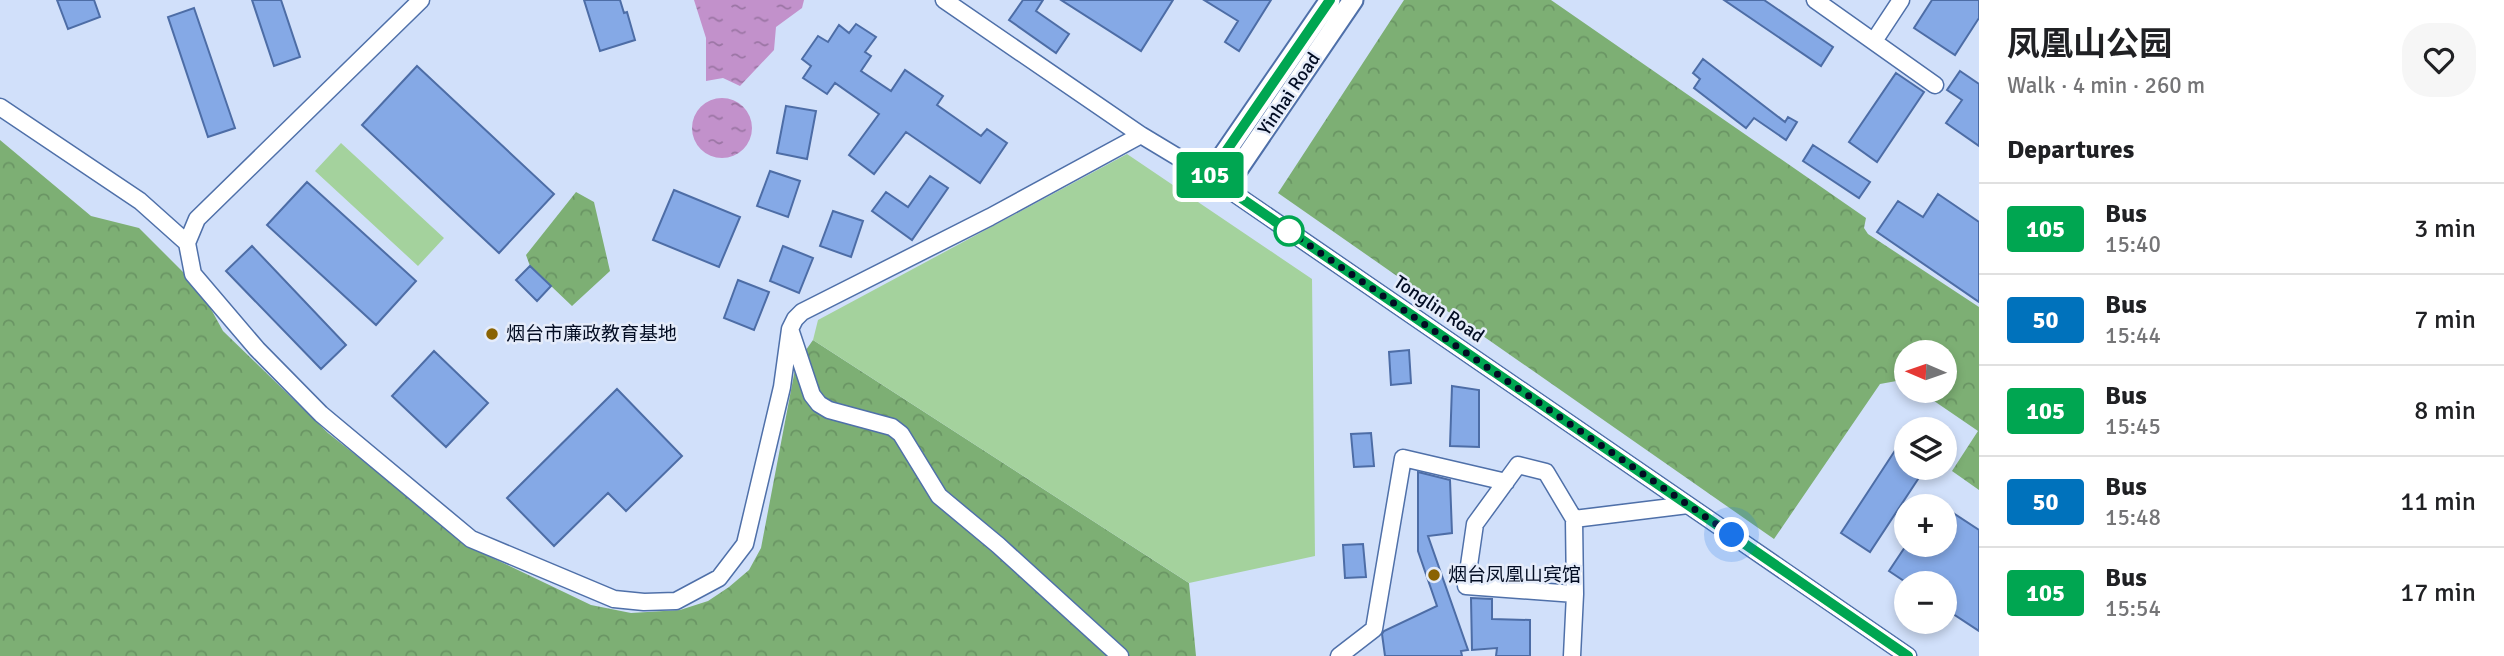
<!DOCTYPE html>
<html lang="en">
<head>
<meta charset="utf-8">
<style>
	:root { --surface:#fff; --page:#f6f6f6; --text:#202124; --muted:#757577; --line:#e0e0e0 }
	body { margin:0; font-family:Signika,"Noto Sans SC",sans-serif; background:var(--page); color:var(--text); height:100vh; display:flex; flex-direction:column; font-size:26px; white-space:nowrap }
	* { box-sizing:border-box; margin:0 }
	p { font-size:23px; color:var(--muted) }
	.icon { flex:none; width:38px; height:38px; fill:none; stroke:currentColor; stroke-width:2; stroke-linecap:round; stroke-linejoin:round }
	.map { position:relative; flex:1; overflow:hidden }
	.drawer { display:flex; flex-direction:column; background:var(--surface); width:525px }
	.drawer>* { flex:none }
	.badge { padding:0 14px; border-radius:5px; font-size:24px; line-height:46px }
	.needle { width:46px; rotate:272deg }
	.controls { position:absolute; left:1894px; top:340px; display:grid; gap:14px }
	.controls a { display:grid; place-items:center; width:63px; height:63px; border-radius:50%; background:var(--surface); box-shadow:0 4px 10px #0003; font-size:35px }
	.you { position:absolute; width:35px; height:35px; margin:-18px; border:5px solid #fff; border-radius:50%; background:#1a73e8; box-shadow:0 0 0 10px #1a73e833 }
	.map>.badge { position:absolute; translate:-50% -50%; box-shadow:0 0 0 4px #fff }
	h2 { padding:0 28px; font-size:26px; line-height:63px }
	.round { display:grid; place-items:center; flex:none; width:74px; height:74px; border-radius:28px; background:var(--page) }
	.overview { display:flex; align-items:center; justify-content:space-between; height:119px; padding:0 28px }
	h1 { font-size:33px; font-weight:700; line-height:52px }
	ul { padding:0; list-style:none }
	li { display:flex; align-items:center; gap:21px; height:91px; padding:0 28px; border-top:2px solid var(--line) }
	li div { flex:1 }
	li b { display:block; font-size:26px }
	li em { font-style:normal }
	li .badge { min-width:77px; font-weight:700; text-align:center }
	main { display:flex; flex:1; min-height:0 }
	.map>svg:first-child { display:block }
	.forest { fill:url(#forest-crowns) }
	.park { fill:#a4d29d }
	.water { fill:url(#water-ripples) }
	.building { fill:#85a9e6; stroke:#4d6da6; stroke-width:2 }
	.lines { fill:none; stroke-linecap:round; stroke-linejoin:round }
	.minor-casing { stroke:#4f70a9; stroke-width:19 }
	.major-casing { stroke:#4f70a9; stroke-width:23 }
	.minor { stroke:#fff; stroke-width:16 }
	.major { stroke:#fff; stroke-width:19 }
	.line-casing { stroke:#fff; stroke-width:16 }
	.line { stroke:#00a651; stroke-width:10 }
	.walk { stroke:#030d23; stroke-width:7; stroke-dasharray:0 12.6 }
	.stop-dot { fill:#fff; stroke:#00a651; stroke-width:3.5 }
	.poi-dot { fill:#8a6302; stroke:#e5ecfa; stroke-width:2.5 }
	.labels { text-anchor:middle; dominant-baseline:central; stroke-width:5; stroke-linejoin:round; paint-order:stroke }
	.street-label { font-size:19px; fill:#030d23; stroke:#e5ecfa }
	.poi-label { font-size:19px; fill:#030d23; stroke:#e5ecfa; text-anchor:start }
</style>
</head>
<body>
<main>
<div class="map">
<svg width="1979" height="656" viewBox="0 0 1979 656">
	<defs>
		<pattern id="forest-crowns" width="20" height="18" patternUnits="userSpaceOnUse" patternTransform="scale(1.75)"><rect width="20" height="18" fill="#7daf74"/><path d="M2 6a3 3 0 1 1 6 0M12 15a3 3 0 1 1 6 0" fill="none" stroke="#6a9564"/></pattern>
		<pattern id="water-ripples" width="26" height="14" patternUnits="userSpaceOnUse" patternTransform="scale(1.75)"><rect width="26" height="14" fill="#c291cb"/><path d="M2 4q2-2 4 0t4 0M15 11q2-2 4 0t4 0" fill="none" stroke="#9b75a4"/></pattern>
	</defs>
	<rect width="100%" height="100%" fill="#d1e0fa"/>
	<path class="forest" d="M1404 0H1551L1866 218 1864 228 1868 234 1979 307V490L1952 471 1978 431 1918 390H1944V352H1906V382L1902 380 1880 384 1774 539 1278 193Z
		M0 140 91 216 139 228 200 289 223 331 328 433 476 550 591 605 631 613 680 610 708 601 729 587 749 570 761 548 796 364 813 340 1189 583 1196 656H0Z
		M576 192 594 202 610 271 572 306 530 266 526 255Z"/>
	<path class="park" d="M341 143 444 238 418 266 315 171Z
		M1127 154 1312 279 1315 556 1189 583 813 340 818 320Z"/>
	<path class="water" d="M694 0H804L802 8 776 27 774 50 740 86 723 78 706 81V38Z
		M692 128a30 30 0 1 1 60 0a30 30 0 1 1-60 0Z"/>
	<path class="building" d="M57 0H94L100 17 68 29Z
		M252 0H281L300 57 274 66Z
		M584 0H620L624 13 627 12 635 40 600 51Z
		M1023 0H1043L1036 11 1069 34 1056 53 1009 20Z
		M1061 0H1173L1141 51Z
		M1204 0H1271L1239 51 1225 42 1238 21Z
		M1724 0H1764L1833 47 1821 66Z
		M1932 0H1979V18L1955 55 1914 28Z
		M194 8 235 128 208 137 168 17Z
		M856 24 876 37 865 52 871 56 861 71 891 91 905 70 943 96 937 105 981 136 987 129 1007 143 980 183 906 132 874 174 849 155 879 114 835 83 827 94 803 78 811 66 802 59 818 36 828 42 839 25 849 33Z
		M1703 59 1785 122 1788 117 1797 122 1786 140 1754 118 1746 128 1694 88 1700 79 1693 73Z
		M417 66 554 194 499 253 362 125Z
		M1960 71 1979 84V146L1946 123 1962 100 1947 90Z
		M1896 73 1924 92 1877 162 1849 142Z
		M786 106 816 111 807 159 777 153Z
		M1813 145 1870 182 1859 198 1803 161Z
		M770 171 800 181 788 217 757 206Z
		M930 176 948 188 912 240 872 211 886 192 908 207Z
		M307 182 416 281 376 325 267 225Z
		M674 190 740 217 719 267 653 240Z
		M1938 194 1979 222V302L1877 232 1898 201 1923 217Z
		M833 211 863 221 851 257 820 246Z
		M252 246 346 345 321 369 226 271Z
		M783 246 813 258 799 293 770 281Z
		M530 266 551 286 537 301 516 280Z
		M738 280 769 292 754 330 724 318Z
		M1409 350 1411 383 1391 385 1389 352Z
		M434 351 488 403 446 447 392 396Z
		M1452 386 1479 390V447L1450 446Z
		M617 389 682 456 626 511 608 493 554 546 507 498Z
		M1371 433 1374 466 1354 467 1351 434Z
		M1896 449 1906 455V467H1926L1870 552 1841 533Z
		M1418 472 1450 480 1452 533 1428 536 1468 650 1461 651 1462 656H1385L1382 634 1384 631 1437 606 1418 551Z
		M1944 507 1979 530V631L1944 608V583H1907L1889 571 1907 544H1944Z
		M1363 544 1366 577 1345 578 1343 545Z
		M1471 598 1492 599V619L1530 620V656H1496L1497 648 1472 650Z"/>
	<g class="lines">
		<g class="minor-casing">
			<path id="minor" d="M421 0 197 219 187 243 193 274 257 349 321 414 471 539 614 599 644 602 676 601 719 578 745 544 782 387 790 329 795 319 802 312 990 217 1141 135
				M944 0 1141 135 1209 176 1908 656
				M1815 0 1935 85
				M1874 41 1901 0
				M0 107 140 201 187 243
				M791 332 812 395 819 404 829 410 892 427 901 434 939 496 998 545 1120 656
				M1574 519 1575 594
				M1339 656 1374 629 1403 458 1506 482
				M1572 656 1575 594 1466 586 1475 524 1518 465 1546 472 1574 519 1688 505"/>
		</g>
		<g class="major-casing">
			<path id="major" d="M1209 176 1330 0
				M1225 188 1353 0"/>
		</g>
		<use href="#minor" class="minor"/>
		<use href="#major" class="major"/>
	</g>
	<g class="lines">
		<g class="line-casing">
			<path id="line" d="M1330 0 1209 176 1908 656"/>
		</g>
		<use href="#line" class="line"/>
		<path class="walk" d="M1289 231 1284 228 1732 535"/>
	</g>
	<circle class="stop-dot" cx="1289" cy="231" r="14"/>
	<g class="poi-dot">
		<circle cx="492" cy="334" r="7"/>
		<circle cx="1434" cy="575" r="7"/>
	</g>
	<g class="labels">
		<g class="street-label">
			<text transform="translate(1289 94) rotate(-56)">Yinhai Road</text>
			<text transform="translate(1439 309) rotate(34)">Tonglin Road</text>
		</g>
		<g class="poi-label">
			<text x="506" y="334">烟台市廉政教育基地</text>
			<text x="1448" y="575">烟台凤凰山宾馆</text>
		</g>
	</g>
</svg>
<div class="controls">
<a><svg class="needle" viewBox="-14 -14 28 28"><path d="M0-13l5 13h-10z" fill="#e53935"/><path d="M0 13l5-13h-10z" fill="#757577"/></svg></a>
<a><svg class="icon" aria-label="layers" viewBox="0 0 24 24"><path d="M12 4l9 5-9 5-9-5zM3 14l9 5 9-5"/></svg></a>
<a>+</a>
<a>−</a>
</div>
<div class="you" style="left:1732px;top:535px"></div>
<b class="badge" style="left:1210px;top:175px;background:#00a651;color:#fff">105</b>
</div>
<section class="drawer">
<div class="overview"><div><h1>凤凰山公园</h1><p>Walk · 4 min · 260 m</p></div><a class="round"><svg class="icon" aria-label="heart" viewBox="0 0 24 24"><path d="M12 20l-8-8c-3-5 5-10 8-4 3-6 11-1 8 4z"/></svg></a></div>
<h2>Departures</h2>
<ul>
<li><span class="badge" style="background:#00a651;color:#fff">105</span><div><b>Bus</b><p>15:40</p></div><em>3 min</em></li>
<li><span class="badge" style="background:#0072bc;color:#fff">50</span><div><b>Bus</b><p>15:44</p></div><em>7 min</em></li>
<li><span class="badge" style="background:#00a651;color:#fff">105</span><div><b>Bus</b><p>15:45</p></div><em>8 min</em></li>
<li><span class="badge" style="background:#0072bc;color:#fff">50</span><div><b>Bus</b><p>15:48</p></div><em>11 min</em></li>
<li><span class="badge" style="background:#00a651;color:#fff">105</span><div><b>Bus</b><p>15:54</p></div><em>17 min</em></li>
</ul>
</section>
</main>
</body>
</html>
